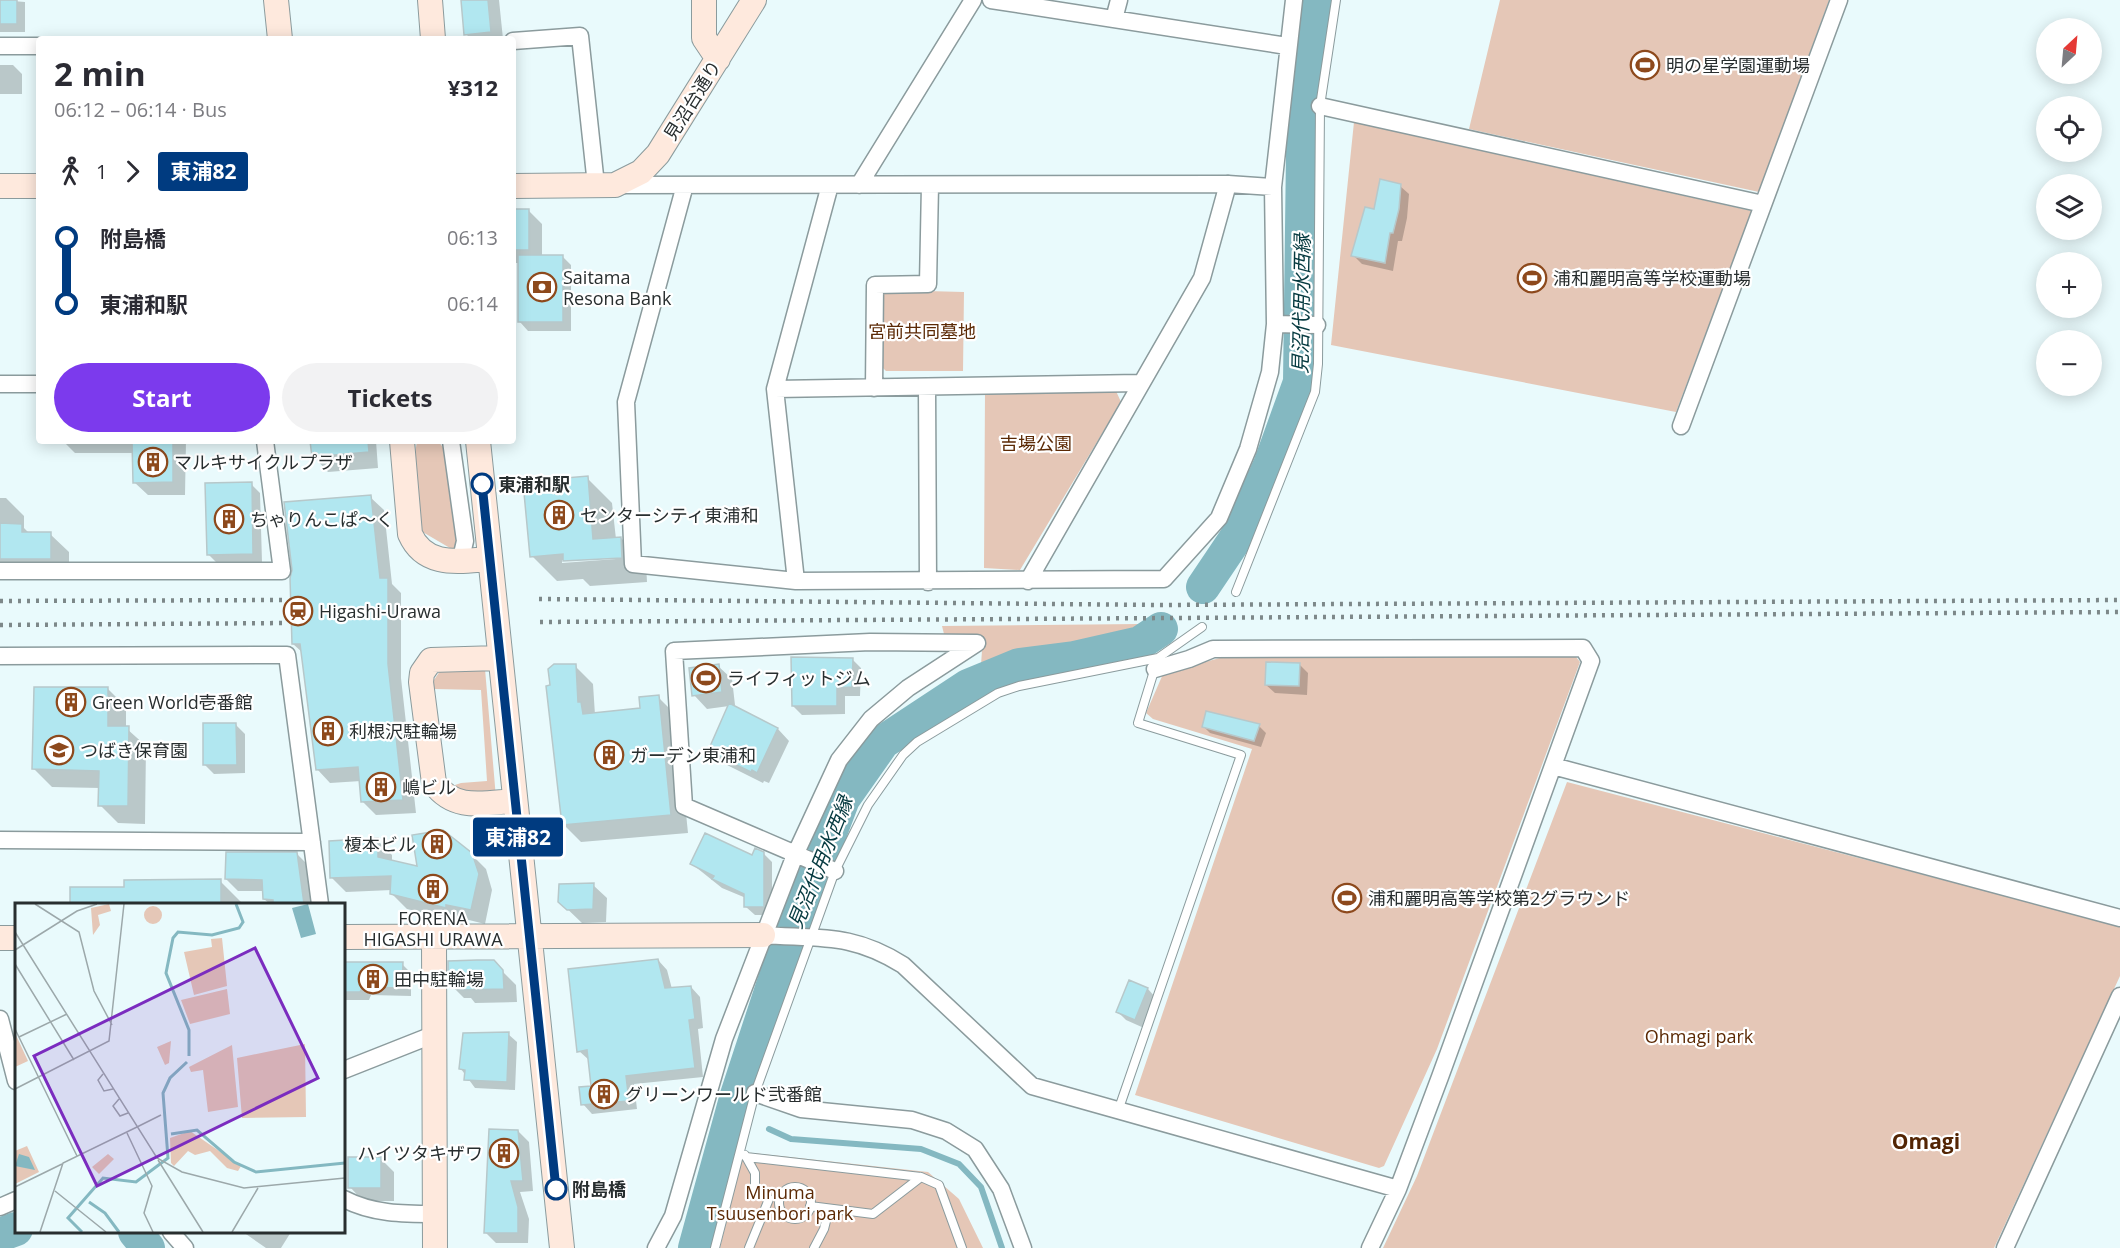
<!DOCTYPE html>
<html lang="en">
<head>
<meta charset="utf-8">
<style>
	:root { --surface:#fff; --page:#f2f2f3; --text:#2b2b33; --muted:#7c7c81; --accent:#7c3aed }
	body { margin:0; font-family:"Open Sans","Noto Sans JP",sans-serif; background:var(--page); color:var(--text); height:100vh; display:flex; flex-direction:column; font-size:22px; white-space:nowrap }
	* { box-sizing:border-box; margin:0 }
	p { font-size:20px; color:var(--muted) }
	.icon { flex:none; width:33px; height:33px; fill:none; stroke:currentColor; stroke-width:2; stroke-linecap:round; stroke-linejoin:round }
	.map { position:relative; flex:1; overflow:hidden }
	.panel { position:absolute; left:36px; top:36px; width:480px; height:408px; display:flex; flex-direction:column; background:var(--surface); border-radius:6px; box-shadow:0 3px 15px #0003 }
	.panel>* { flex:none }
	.badge { padding:0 12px; border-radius:4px; font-size:21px; line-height:39px }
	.needle { width:39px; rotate:26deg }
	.controls { position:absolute; left:2036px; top:18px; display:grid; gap:12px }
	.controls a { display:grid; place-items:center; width:66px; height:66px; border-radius:50%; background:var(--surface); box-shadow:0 3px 15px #0003; font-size:30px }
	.map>.badge { position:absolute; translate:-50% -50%; box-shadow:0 0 0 3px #fff }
	.legs { display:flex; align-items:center; gap:9px; height:66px; padding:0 18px; font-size:20px }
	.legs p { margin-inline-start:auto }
	.head { display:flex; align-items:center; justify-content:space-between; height:102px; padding:0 18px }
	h1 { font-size:33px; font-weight:700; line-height:45px }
	.cta { display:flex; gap:12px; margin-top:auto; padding:12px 18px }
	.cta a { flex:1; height:69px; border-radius:36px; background:var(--accent); color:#fff; font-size:24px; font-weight:700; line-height:69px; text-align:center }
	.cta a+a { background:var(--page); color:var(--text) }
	ul { padding:0 18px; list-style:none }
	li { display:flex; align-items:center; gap:21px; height:66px; font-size:22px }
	li i { display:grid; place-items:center; width:9px; height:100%; margin:0 8px; background:currentColor }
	li i::after { content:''; width:15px; height:15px; margin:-8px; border:4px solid; border-radius:50%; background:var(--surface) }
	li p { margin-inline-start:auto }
	li:first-child i { background:linear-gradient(#0000 50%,currentColor 0) }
	li:last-child i { background:linear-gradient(currentColor 50%,#0000 0) }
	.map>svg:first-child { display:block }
	.green { fill:#e5c7b7 }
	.shadow { fill:#0003; fill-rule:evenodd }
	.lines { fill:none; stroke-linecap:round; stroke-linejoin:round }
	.stream { stroke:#84b8c1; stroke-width:6 }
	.river { stroke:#84b8c1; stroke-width:34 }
	.building { fill:#b1e7f0; stroke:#b7c8ca; stroke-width:1.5 }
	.lane-casing { stroke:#8b9b9d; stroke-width:10 }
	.street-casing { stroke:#8b9b9d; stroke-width:19 }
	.secondary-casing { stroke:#8b9b9d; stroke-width:26 }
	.lane { stroke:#fff; stroke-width:8 }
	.street { stroke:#fff; stroke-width:16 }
	.secondary { stroke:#fee9dd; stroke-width:24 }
	.rail { stroke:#7d8889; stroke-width:4.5; stroke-dasharray:3 6; stroke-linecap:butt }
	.line-1-casing { stroke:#fff; stroke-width:14 }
	.line-1 { stroke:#003b80; stroke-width:9 }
	.stop-1-dot { fill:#fff; stroke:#003b80; stroke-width:3 }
	.labels { text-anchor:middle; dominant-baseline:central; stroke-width:4.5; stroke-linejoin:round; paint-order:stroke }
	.poi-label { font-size:18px; fill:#282e2f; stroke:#fff; text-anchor:start }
	.street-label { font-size:18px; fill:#282e2f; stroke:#fff }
	.park-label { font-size:18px; fill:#5b2904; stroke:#fff }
	.stop-label { font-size:18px; font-weight:bold; fill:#282e2f; stroke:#fff; text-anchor:start }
	.water-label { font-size:20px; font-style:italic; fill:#063a40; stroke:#fff }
	.quarter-label { font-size:21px; font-weight:bold; fill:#532504; stroke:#fff }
	.inset-river { fill:none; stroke:#84b8c1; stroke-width:3 }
	.inset-road { fill:none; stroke:#9ca8aa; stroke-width:1.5 }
	.view { fill:#7b2cbf; fill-opacity:0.15; stroke:#7b2cbf; stroke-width:3 }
	.inset-edge { fill:none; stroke:#282e2f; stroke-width:3 }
</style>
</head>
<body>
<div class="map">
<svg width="2120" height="1248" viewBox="0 0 2120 1248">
	<rect width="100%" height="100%" fill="#e9fafc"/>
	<path class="green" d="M1500 0H1829L1759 192 1469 129Z
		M1354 122 1752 211 1676 412 1331 345Z
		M888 290 964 292 963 371H886L881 366V296Z
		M1116 391 1121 402 1020 570 984 568 985 392Z
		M417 441H438L449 455 458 533 455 551 421 531 415 454Z
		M1139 624C1125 642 1072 642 1049 645 1026 649 1002 656 981 665L983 636 944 634 942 626Z
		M1223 657H1576L1580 662 1437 1049 1384 1166 1379 1168 1135 1095 1252 749 1153 719 1146 713 1163 674Z
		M485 669 496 798 471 800 455 785 461 783 487 781 481 690 435 689 430 686 440 671Z
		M1567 782 2120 926V976L1994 1248H1383L1417 1176Z
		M743 1152 928 1172 959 1199 983 1248H720Z"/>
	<path class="shadow" d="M0 0 25 2V32H0Z
		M462 0H499L503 39H471L466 34Z
		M0 65H13L22 74V94H0Z
		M1400 186 1409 194 1407 218 1402 241H1398L1393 271 1362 264 1353 255 1376 210Z
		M528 210 542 224V256H562L571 265V331H528L520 322 519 263H513V211Z
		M513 330 515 332 514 346 513 345Z
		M63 441H186L185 495H148L134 482V453H75Z
		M312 441H376L378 468 328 472 313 456Z
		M587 478 612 503 616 539 621 538 646 563 647 582 590 586 583 579 557 581 532 556ZM613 557 616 559 562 563V560Z
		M251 484 260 493 262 562 217 563 208 554Z
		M370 497 384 510 392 584 401 593V678L416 813 376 815 362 801 361 781 330 783 317 769 303 653 293 644 294 570Z
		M0 498H6L24 516V528L30 534H50L69 552V576L0 573Z
		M852 659 861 668 860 696H845V714L802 715 793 706Z
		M1299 664 1308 673 1307 695 1275 693 1266 685Z
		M575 666 593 684 595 715 642 710 658 697 676 715 688 833 581 842 563 824 552 687Z
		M718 666 732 679 735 705 731 706 778 729 789 741 769 783 764 781 763 783 721 762 709 750 729 706 707 709 694 695Z
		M108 689 126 707V728L146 746 145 824 118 823 100 805V788L52 787 34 769Z
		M236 725 245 734V773L214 774 205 765Z
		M1203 726H1259L1266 733 1261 747 1210 733Z
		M496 818 500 822 503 847 484 833Z
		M377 840 392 855V862L418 868 471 854 486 869 492 890 485 924 461 918 460 922 407 909 392 894V890L346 892 332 878Z
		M763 853 772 862V915H755L746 907V898L722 888 692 864 753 857Z
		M297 854 309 866 314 904H270L264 899V891H238L226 879Z
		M220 881 243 904H72V888H125Z
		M593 885 607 898 606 922 582 923 559 901Z
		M658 960 667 970 672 989 691 987 700 997 703 1028 698 1029 703 1077 634 1084 637 1109 592 1114 583 1104 593 1087 589 1060 579 1051Z
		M493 962 516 985 517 1002 475 1003 471 998H464L450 984Z
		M344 964H402L411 973V996L371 995 369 1000H345Z
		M1148 989 1156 998 1144 1028 1126 1020 1118 1012Z
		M508 1034 517 1042 515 1090 475 1088 461 1069Z
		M518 1131 529 1142 533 1191 520 1192 529 1219 528 1243H496L485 1232Z
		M380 1158 394 1172V1201H363L350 1187Z
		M243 1232H291L281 1248H266Z"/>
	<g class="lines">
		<path class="stream" d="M769 1129 791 1139 921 1149 959 1164 981 1187 1002 1248"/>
		<path class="river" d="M1203 587 1240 532 1270 465 1300 382 1304 77 1316 0
			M135 1232 148 1248
			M0 1235 16 1229
			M695 1248 737 1095 776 976 843 799 883 742 968 686 1019 665 1074 658 1140 643 1161 629"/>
	</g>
	<path class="building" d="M0 0H17V24H0Z
		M461 0H488L491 32 464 35Z
		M1380 179 1401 184 1399 209 1393 233H1390L1385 263 1351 256 1365 207 1374 209Z
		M513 209H529V250H513Z
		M518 255H563V322H518Z
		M132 441H173V482L133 483Z
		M310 441H368L369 452 312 457Z
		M588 476 593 539 621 537 622 558 563 561V554L530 557 524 493 532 492 531 481Z
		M252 482 253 554 207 555 205 483Z
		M371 495 380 578H388V664L403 800 361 802 358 767 316 770 300 644H292L290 578 292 570 284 502Z
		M0 523 22 524V532H51V559H0Z
		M791 657 853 658 852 687 837 688V706H792Z
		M1266 662 1300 663 1299 686 1265 685Z
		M554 664H576L578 702H581L583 714 640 708 639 697 659 695 671 815 562 825 546 686 550 685 548 669Z
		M719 664 722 692 692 696 689 668Z
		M34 687H108V726H129L128 806H98L99 771 32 769Z
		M729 703 778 728 757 773 752 770 751 772 708 751Z
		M1206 711 1260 724 1254 741 1202 727Z
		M203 723H236L237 765H203Z
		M497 817 500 845 478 829 485 818Z
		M443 830 472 853 479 874 471 910 446 905V908L390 894 391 876 330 878 329 841 378 838V857L417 866 412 835Z
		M705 833 752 855 755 848 764 852V907H744V894L712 879 714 876 690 864Z
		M226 852H297L304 904H273V900L263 899 262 880 225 879Z
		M221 879V904H70V887H124V880Z
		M594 883 593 909 567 910 558 902 559 884Z
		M658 959 665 988 691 986 695 1019 689 1020 695 1068 626 1076 629 1101 581 1105 579 1087 591 1086 587 1050 577 1052 568 969Z
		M477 960H494L503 970 504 989 460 990V985H448V961Z
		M344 962H403L402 988 363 987 360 992H344Z
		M1129 980 1148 988 1135 1020 1116 1012Z
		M509 1032 507 1082 464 1080 465 1070 459 1069 463 1033Z
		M489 1129 518 1130 523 1181H511L518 1207V1233H484Z
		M348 1157H381V1188H348Z"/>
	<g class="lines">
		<g class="lane-casing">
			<path id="lane" d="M1236 592 1315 392 1318 364 1320 106 1336 0
				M1158 658 1202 627
				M745 1155 755 1173V1187L769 1199 749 1248
				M746 1157 921 1177 873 1214 810 1206
				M921 1177 939 1185 962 1248
				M779 1203a16 16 0 1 1 32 0a16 16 0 1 1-32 0Z
				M715 1248 755 1093 835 871 868 805 903 755 917 742 998 693 1019 686 1158 658 1138 723 1241 755 1118 1111
				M814 1248 824 1229 829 1209"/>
		</g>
		<g class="street-casing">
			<path id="street" d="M991 0 1287 46
				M1114 19 1119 0
				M513 41 580 36 596 185
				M0 46H39
				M1320 106 1763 204
				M620 185 1228 184 1273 187
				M685 185 626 402 633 564 796 581 1164 579 1219 518 1248 449 1270 372 1275 324 1273 187 1294 0
				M859 185 973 0
				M1275 324 1317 325
				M0 384H39
				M927 387 928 582
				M874 388 875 285 928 284 930 185
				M775 389 1140 383
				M1681 426 1839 0
				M451 441 465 541 462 554 455 561
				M0 571H282L265 441
				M796 581 775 389 830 185
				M1028 581 1202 278 1228 184
				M0 656 287 655 320 904
				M1155 669 1189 659 1213 649 1583 648 1591 661 1440 1077 1398 1189 1370 1248
				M1553 766 2120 918
				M0 840 312 842
				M835 871 684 806 674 651 870 642 977 643
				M763 935C821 939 852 933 903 965L1032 1086 1398 1189
				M0 1019 16 1081
				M344 1070 435 1034
				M755 1093 801 1109 912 1120 946 1131 975 1149 1001 1189 1023 1248
				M344 1199C373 1214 403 1214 435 1214
				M0 1207 16 1200
				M171 1232 185 1248
				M656 1248 673 1216 724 1039 795 855 839 760 871 719 908 688 977 643
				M2005 1248 2120 996"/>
		</g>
		<g class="secondary-casing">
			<path id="secondary" d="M276 0 280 39
				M430 0 433 39
				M704 0V38L718 59
				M0 186H39
				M513 186 615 185 641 172 658 154 754 0
				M402 441 410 534C425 568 459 561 489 559
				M478 441 562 1248
				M499 658 431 660 422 673 421 682 434 783C454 811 483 803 514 801
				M434 936 435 1248
				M344 937 763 935
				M0 938H16"/>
		</g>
		<use href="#lane" class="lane"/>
		<use href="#street" class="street"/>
		<use href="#secondary" class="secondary"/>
		<path class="rail" d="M539 599 1160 605 2120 600
			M0 601 287 600
			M540 622 2120 612
			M0 625 288 623"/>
	</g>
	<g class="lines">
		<g class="line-1-casing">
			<path id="line-1" d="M482 484 556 1189"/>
		</g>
		<use href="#line-1" class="line-1"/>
	</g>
	<defs>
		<g id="stadium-ring" transform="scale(1.5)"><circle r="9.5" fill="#fff" stroke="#8d491c" stroke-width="1.5"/><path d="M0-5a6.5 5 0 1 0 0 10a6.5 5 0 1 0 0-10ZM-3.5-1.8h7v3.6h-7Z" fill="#8d491c"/></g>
		<g id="bank-ring" transform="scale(1.5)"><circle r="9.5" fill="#fff" stroke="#8d491c" stroke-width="1.5"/><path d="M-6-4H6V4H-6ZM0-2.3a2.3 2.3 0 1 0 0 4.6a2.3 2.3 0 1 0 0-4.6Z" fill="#8d491c"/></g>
		<g id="building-ring" transform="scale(1.5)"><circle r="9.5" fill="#fff" stroke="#8d491c" stroke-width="1.5"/><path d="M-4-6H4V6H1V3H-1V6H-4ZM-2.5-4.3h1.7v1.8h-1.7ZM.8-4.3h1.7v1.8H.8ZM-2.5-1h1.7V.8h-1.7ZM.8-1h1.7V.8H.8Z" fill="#8d491c"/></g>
		<g id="station-ring" transform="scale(1.5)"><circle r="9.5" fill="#fff" stroke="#8d491c" stroke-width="1.5"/><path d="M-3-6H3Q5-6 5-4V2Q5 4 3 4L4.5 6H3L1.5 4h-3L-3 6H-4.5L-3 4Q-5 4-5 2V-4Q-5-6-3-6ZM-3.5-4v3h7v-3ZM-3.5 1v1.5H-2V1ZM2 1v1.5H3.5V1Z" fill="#8d491c"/></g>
		<g id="school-ring" transform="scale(1.5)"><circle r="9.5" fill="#fff" stroke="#8d491c" stroke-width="1.5"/><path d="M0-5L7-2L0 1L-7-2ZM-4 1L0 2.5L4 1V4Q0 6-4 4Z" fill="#8d491c"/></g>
	</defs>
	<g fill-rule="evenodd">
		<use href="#stadium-ring" x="1645" y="65"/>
		<use href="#stadium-ring" x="1532" y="278"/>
		<use href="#bank-ring" x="542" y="287"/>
		<use href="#building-ring" x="153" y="462"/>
		<use href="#building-ring" x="559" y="515"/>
		<use href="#building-ring" x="229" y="519"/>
		<use href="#station-ring" x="298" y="611"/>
		<use href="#stadium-ring" x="706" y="678"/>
		<use href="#building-ring" x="71" y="702"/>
		<use href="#building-ring" x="328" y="731"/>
		<use href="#school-ring" x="59" y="750"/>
		<use href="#building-ring" x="609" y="755"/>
		<use href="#building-ring" x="381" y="787"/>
		<use href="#building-ring" x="437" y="844"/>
		<use href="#building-ring" x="433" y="889"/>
		<use href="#stadium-ring" x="1347" y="898"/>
		<use href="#building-ring" x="373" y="979"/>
		<use href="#building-ring" x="604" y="1094"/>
		<use href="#building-ring" x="504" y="1153"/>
	</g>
	<g class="stop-1-dot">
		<circle cx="482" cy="484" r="10"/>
		<circle cx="556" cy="1189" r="10"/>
	</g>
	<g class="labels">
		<g class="poi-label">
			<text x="1666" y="65">明の星学園運動場</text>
			<text x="563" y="277">Saitama<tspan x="563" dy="21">Resona Bank</tspan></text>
			<text x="1553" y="278">浦和麗明高等学校運動場</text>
			<text x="174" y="462">マルキサイクルプラザ</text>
			<text x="580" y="515">センターシティ東浦和</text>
			<text x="250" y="519">ちゃりんこぱ～く</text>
			<text x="319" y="611">Higashi-Urawa</text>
			<text x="727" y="678">ライフィットジム</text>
			<text x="92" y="702">Green World壱番館</text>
			<text x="349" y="731">利根沢駐輪場</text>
			<text x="80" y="750">つばき保育園</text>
			<text x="630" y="755">ガーデン東浦和</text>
			<text x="402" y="787">嶋ビル</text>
			<text x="416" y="844" text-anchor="end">榎本ビル</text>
			<text x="1368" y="898">浦和麗明高等学校第2グラウンド</text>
			<text x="433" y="918" text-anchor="middle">FORENA<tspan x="433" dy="21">HIGASHI URAWA</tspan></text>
			<text x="394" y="979">田中駐輪場</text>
			<text x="625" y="1094">グリーンワールド弐番館</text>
			<text x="483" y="1153" text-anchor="end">ハイツタキザワ</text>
		</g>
		<g class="street-label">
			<text transform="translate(692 100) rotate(-58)">見沼台通り</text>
		</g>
		<g class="park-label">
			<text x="922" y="331">宮前共同墓地</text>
			<text x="1036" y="443">吉場公園</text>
			<text x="1699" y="1036">Ohmagi park</text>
			<text x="780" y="1192">Minuma<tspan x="780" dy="21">Tsuusenbori park</tspan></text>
		</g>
		<g class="stop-label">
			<text x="498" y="484">東浦和駅</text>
			<text x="572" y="1189">附島橋</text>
		</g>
		<g class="water-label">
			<text transform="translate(1301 304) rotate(-89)">見沼代用水西縁</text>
			<text transform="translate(820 862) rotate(-68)">見沼代用水西縁</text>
		</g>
		<g class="quarter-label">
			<text x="1926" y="1141">Omagi</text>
		</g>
	</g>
	<g transform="translate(15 903)">
		<rect width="330" height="330" fill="#e9fafc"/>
		<path d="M94 1 96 8 83 12 85 22 78 32 76 5ZM129 12a9 9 0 1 1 18 0a9 9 0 1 1-18 0ZM207 35 212 83 179 92 169 49 197 44 196 36ZM212 86 215 111 175 121 166 97ZM0 130 13 158 0 164ZM156 138 154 160 150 162 142 144ZM290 141 291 214 227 215 222 155ZM217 142 223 204 193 209 188 167 176 169 174 164ZM175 228 226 263 223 268 212 265 195 248 180 252 173 248 159 263 156 260 155 235ZM12 243 24 269 0 281V248ZM93 251 99 256 84 271 77 264Z" fill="#e5c7b7"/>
		<path d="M293 1 301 31 286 35 277 5ZM4 251 14 254 20 267 0 263Z" fill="#84b8c1"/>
		<path class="inset-river" d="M174 153V127L151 70 158 35 163 29 197 32 224 25 228 19 221 1M156 231 182 227 219 259 241 269 330 260M74 299 90 310 104 329M67 329 53 315 88 275 121 279 153 255 148 190 155 175 172 159"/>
		<path class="inset-road" d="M20 1 64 29 79 88 97 122M0 29 142 255 167 269 229 285 330 275M0 47 62 8 82 1M0 61 59 157M0 126 62 253M4 134 52 111M88 171 83 177 89 188 98 186M0 186 94 138 109 1M104 196 98 203 105 213 113 210M122 224 146 212M112 230 137 283 129 310 138 329M143 257 188 329M0 284 47 261M40 288 91 329M25 329 48 260 122 224M217 329 243 285"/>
		<path class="view" d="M240 45 303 175 82 283 19 153Z"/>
		<rect width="330" height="330" class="inset-edge"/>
	</g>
</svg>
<div class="controls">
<a><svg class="needle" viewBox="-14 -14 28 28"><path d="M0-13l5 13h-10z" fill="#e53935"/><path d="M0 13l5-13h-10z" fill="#7c7c81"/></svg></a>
<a><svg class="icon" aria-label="locate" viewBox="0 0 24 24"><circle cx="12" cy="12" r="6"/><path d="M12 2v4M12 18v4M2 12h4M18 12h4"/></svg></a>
<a><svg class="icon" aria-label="layers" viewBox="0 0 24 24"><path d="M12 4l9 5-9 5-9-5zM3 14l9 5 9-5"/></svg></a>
<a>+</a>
<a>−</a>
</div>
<b class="badge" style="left:518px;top:837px;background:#003b80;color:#fff">東浦82</b>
<section class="panel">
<div class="head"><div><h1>2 min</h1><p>06:12 – 06:14 · Bus</p></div><b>¥312</b></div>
<div class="legs"><svg class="icon" aria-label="walk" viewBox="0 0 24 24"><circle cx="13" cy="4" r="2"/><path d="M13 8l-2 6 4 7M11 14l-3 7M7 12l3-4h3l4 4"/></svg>1<svg class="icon" aria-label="forward" viewBox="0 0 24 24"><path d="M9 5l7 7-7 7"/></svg><b class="badge" style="background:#003b80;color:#fff">東浦82</b></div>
<ul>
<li><i style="color:#003b80"></i><b>附島橋</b><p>06:13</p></li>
<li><i style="color:#003b80"></i><b>東浦和駅</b><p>06:14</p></li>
</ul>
<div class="cta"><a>Start</a><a>Tickets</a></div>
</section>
</div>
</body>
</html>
